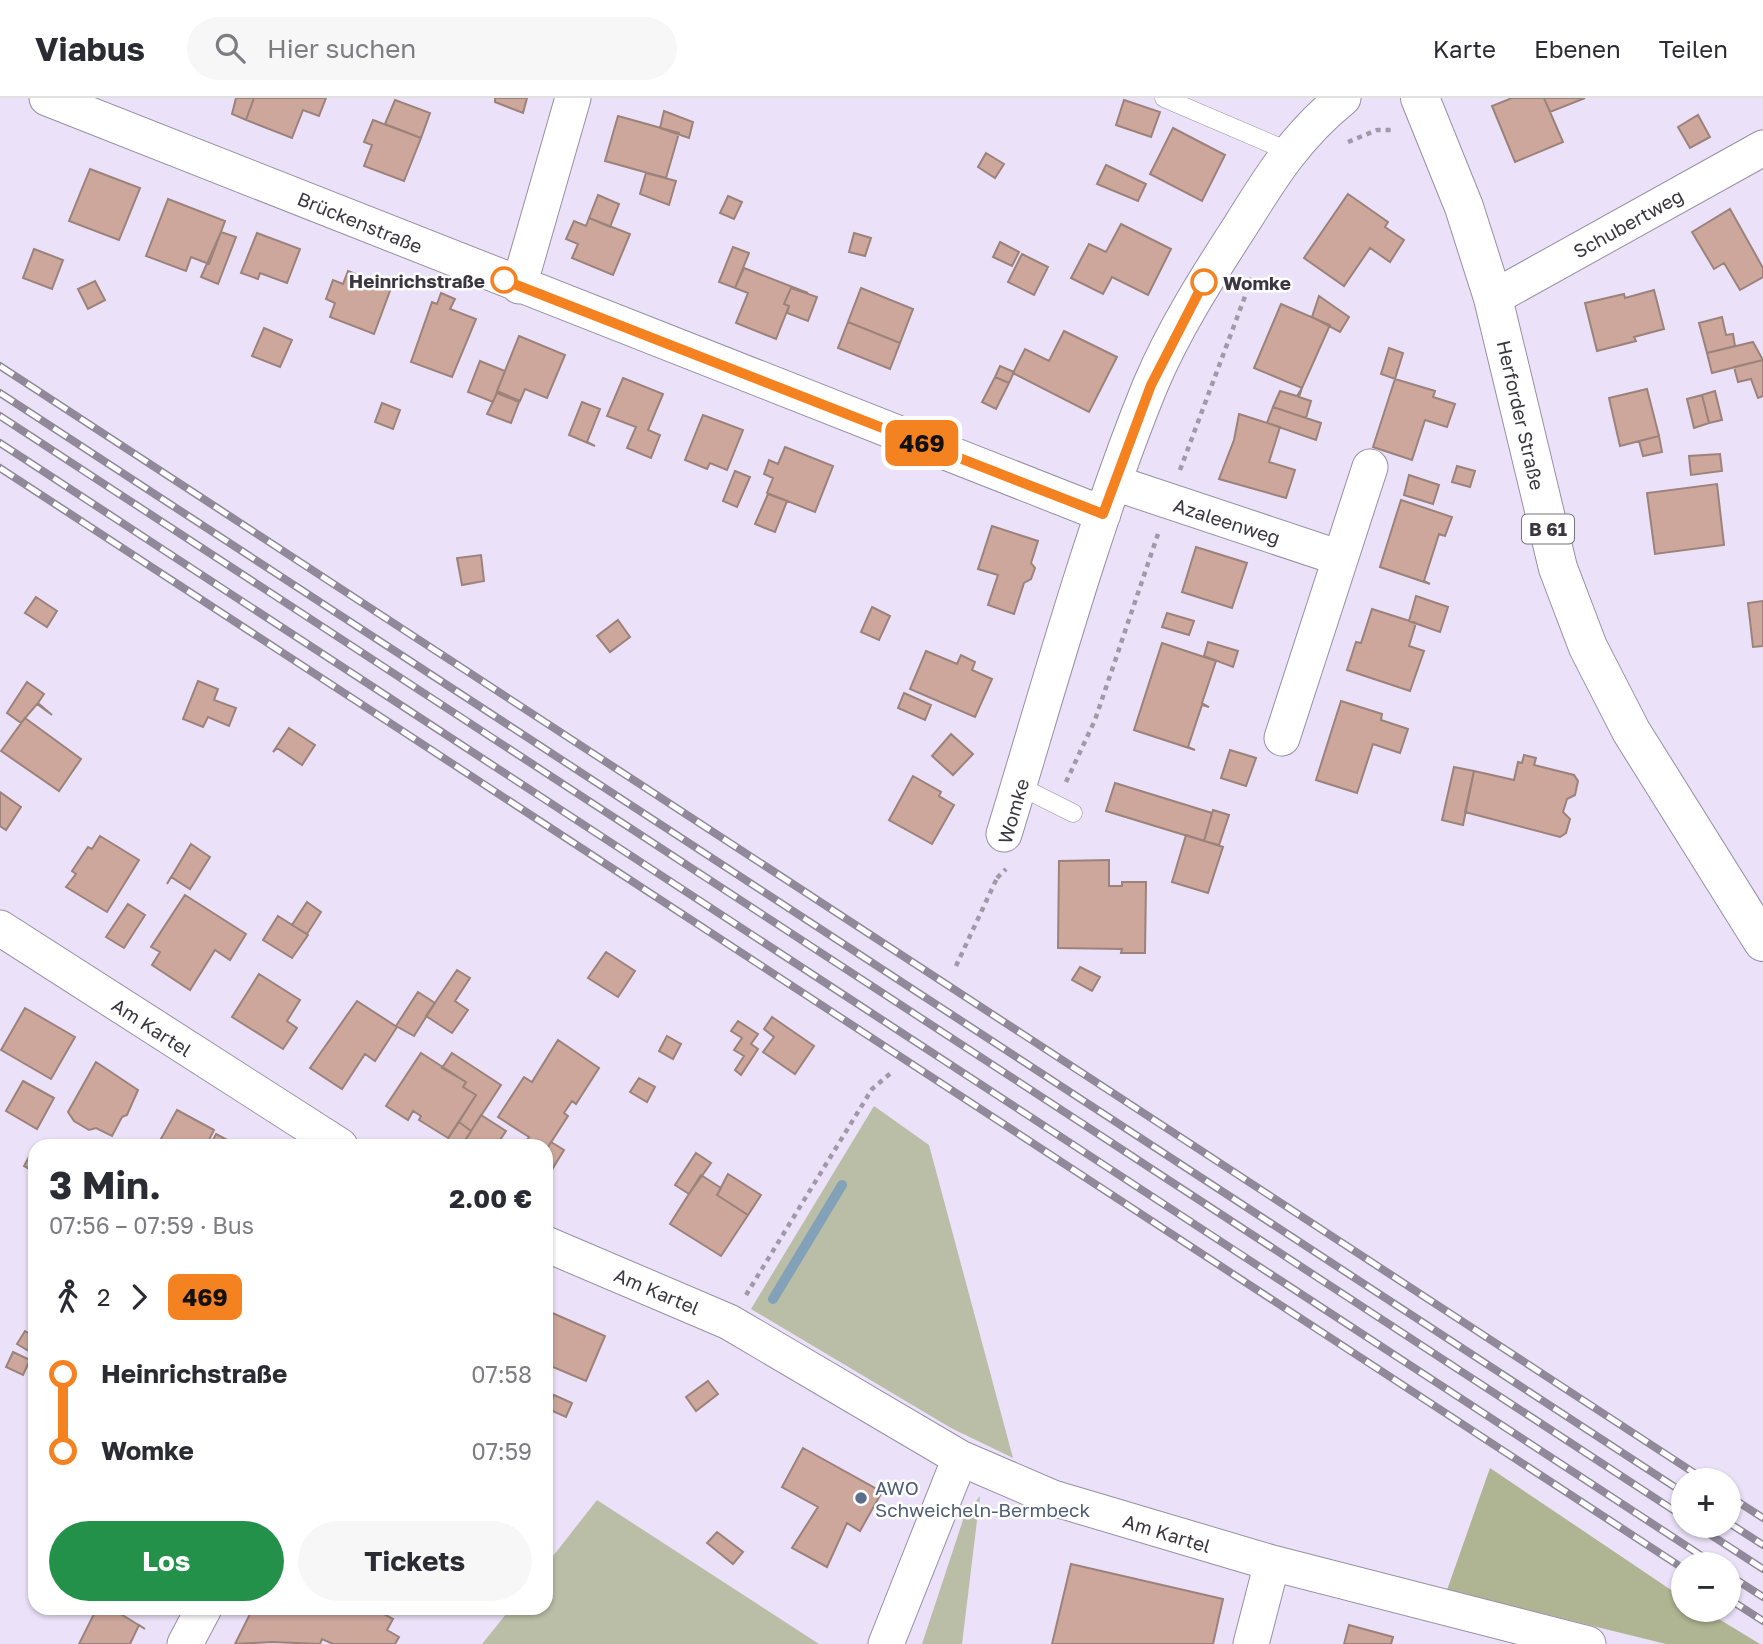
<!DOCTYPE html>
<html lang="de">
<head>
<meta charset="utf-8">
<style>
	:root { --surface:#fff; --page:#f7f7f7; --text:#2b2b33; --muted:#7c7c81; --line:#e1e1e2; --accent:#24914a }
	body { margin:0; font-family:"Golos Text",sans-serif; background:var(--page); color:var(--text); height:100vh; display:flex; flex-direction:column; font-size:26px; white-space:nowrap }
	* { box-sizing:border-box; margin:0 }
	p { font-size:23px; color:var(--muted) }
	.icon { flex:none; width:38px; height:38px; fill:none; stroke:currentColor; stroke-width:2; stroke-linecap:round; stroke-linejoin:round }
	.map { position:relative; flex:1; overflow:hidden }
	.details { position:absolute; left:28px; top:1041px; width:525px; height:476px; display:flex; flex-direction:column; background:var(--surface); border-radius:21px; box-shadow:0 2px 5px #0004 }
	.details>* { flex:none }
	.badge { padding:0 14px; border-radius:10px; font-size:24px; line-height:46px }
	.tools { position:absolute; left:1671px; top:1370px; display:grid; gap:14px }
	.tools a { display:grid; place-items:center; width:70px; height:70px; border-radius:50%; background:var(--surface); box-shadow:0 2px 5px #0004; font-size:35px }
	.map>.badge { position:absolute; translate:-50% -50%; box-shadow:0 0 0 4px #fff }
	.legs { display:flex; align-items:center; gap:10px; height:77px; padding:0 21px; font-size:23px }
	.legs p { margin-inline-start:auto }
	.head { display:flex; align-items:center; justify-content:space-between; height:119px; padding:0 21px }
	h1 { font-size:38px; font-weight:700; line-height:52px }
	.primary-button { display:flex; gap:14px; margin-top:auto; padding:14px 21px }
	.primary-button a { flex:1; height:80px; border-radius:42px; background:var(--accent); color:#fff; font-size:28px; font-weight:700; line-height:80px; text-align:center }
	.primary-button a+a { background:var(--page); color:var(--text) }
	ul { padding:0 21px; list-style:none }
	li { display:flex; align-items:center; gap:24px; height:77px; font-size:26px }
	li i { display:grid; place-items:center; width:10px; height:100%; margin:0 9px; background:currentColor }
	li i::after { content:''; width:18px; height:18px; margin:-9px; border:5px solid; border-radius:50%; background:var(--surface) }
	li p { margin-inline-start:auto }
	li:first-child i { background:linear-gradient(#0000 50%,currentColor 0) }
	li:last-child i { background:linear-gradient(currentColor 50%,#0000 0) }
	header { display:flex; align-items:center; gap:42px; box-sizing:border-box; height:98px; padding:0 35px; background:var(--surface); border-bottom:2px solid var(--line) }
	header strong { font-size:33px }
	nav { display:flex; gap:38px; margin-inline-start:auto; font-size:24px }
	.search { width:490px; height:63px; background:var(--page); display:flex; align-items:center; gap:18px; box-sizing:border-box; padding:0 24px; border-radius:38px; color:var(--muted); font-size:26px }
	.map>svg:first-child { display:block }
	.green { fill:#babea6 }
	.forest { fill:#afb492 }
	.lines { fill:none; stroke-linecap:round; stroke-linejoin:round }
	.stream { stroke:#83a1b8; stroke-width:10 }
	.building { fill:#cda79c; stroke:#9b827b; stroke-width:2 }
	.service-casing { stroke:#988fa4; stroke-width:19 }
	.minor-casing { stroke:#988fa4; stroke-width:37 }
	.primary-casing { stroke:#988fa4; stroke-width:40 }
	.path { stroke:#a099aa; stroke-width:4.5; stroke-dasharray:5 5; stroke-linecap:butt }
	.service { stroke:#fff; stroke-width:18 }
	.minor { stroke:#fff; stroke-width:35 }
	.primary { stroke:#fff; stroke-width:38 }
	.rail-casing { stroke:#908999; stroke-width:8 }
	.rail { stroke:#fff; stroke-width:5; stroke-dasharray:16; stroke-linecap:butt }
	.line-1-casing { stroke:#fff; stroke-width:16 }
	.line-1 { stroke:#f58220; stroke-width:10 }
	.stop-1-dot { fill:#fff; stroke:#f58220; stroke-width:3.5 }
	.service-dot { fill:#5c6f8a; stroke:#fff; stroke-width:2.5 }
	.labels { text-anchor:middle; dominant-baseline:central; stroke-width:5; stroke-linejoin:round; paint-order:stroke }
	.shield { fill:#fff; stroke:#767379; stroke-width:2 }
	.shield-label { font-size:18px; font-weight:bold; fill:#3b3740 }
	.street-label { font-size:19px; fill:#3b3740; stroke:#fff }
	.stop-label { font-size:19px; font-weight:bold; fill:#3b3740; stroke:#fff; text-anchor:end }
	.service-label { font-size:19px; fill:#4e5e75; stroke:#fff; text-anchor:start }
</style>
</head>
<body>
<header>
<strong>Viabus</strong>
<div class="search"><svg class="icon" aria-label="search" viewBox="0 0 24 24"><circle cx="10" cy="10" r="6"/><path d="M15 15l6 6"/></svg>Hier suchen</div>
<nav><a>Karte</a><a>Ebenen</a><a>Teilen</a></nav>
</header>
<div class="map">
<svg width="1763" height="1546" viewBox="0 0 1763 1546">
	<rect width="100%" height="100%" fill="#ebe1f8"/>
	<path class="green" d="M874 1008 929 1047 1013 1360 951 1330 751 1211Z
		M980 1398 962 1546H922L964 1419Z
		M597 1402 819 1546H482L511 1510H546V1467Z"/>
	<path class="forest" d="M1490 1370 1683 1500 1684 1512H1704L1760 1546H1666L1447 1492Z"/>
	<g class="lines">
		<path class="stream" d="M773 1201 842 1087"/>
	</g>
	<path class="building" d="M236 0H254L246 22 232 16Z
		M254 0H326L319 18 303 12 292 40 246 22Z
		M527 0 523 15 495 4V0Z
		M1512 0H1544L1563 44 1515 64 1492 8Z
		M1544 0H1585L1550 14Z
		M395 2 430 15 421 40 385 26Z
		M1124 2 1160 14 1151 39 1116 27Z
		M664 13 693 24 689 40 660 30Z
		M1698 17 1710 39 1690 50 1678 29Z
		M618 18 679 35 666 80 605 63Z
		M373 22 421 40 404 83 364 68 372 47 364 44Z
		M1173 30 1225 57 1202 103 1150 76Z
		M986 55 1004 66 995 80 978 69Z
		M1106 67 1146 86 1138 103 1097 86Z
		M90 71 140 90 119 142 69 123Z
		M646 75 676 83 669 107 640 96Z
		M1348 96 1388 124 1385 129 1404 142 1390 164 1370 150 1344 188 1304 160Z
		M598 97 619 106 610 129 589 120Z
		M728 98 742 104 734 121 720 115Z
		M168 101 225 123 209 166 191 159 186 173 146 158Z
		M1730 111 1763 170V179L1740 192 1724 165 1714 171 1692 134Z
		M589 120 630 136 613 177 572 160 578 146 566 141 574 123 586 128Z
		M1121 126 1171 151 1148 197 1112 179 1103 196 1071 180 1089 146 1106 154Z
		M221 134 236 139 218 186 201 179Z
		M257 135 300 151 287 185 260 175 258 181 241 175Z
		M854 135 871 140 865 158 849 154Z
		M1000 144 1019 154 1012 168 993 159Z
		M733 149 749 155 735 190 719 184Z
		M34 151 63 162 52 191 23 180Z
		M1022 156 1048 169 1034 197 1008 184Z
		M744 170 808 195 791 190 784 206 789 208 776 241 736 225 748 195 735 190Z
		M348 173 391 190 374 236 330 219 335 205 326 201 333 182 343 186Z
		M95 183 105 202 88 211 78 191Z
		M791 190 817 199 808 223 787 215 789 208 784 206Z
		M861 190 913 211 900 245 848 224Z
		M1654 192 1664 231 1634 239 1636 243 1597 253 1585 205 1624 196 1625 200Z
		M441 195 455 201 450 211 476 221 452 279 411 264 432 204 437 206Z
		M1319 198 1349 219 1340 234 1312 219Z
		M1281 206 1330 227 1302 290 1254 270Z
		M1722 219 1726 237 1733 236 1735 248 1707 255 1699 225Z
		M848 224 900 245 890 271 838 250Z
		M264 230 292 242 280 269 252 258Z
		M1064 233 1117 259 1089 314 1013 275 1025 251 1049 263Z
		M519 238 565 257 547 300 525 291 520 303 497 293Z
		M1753 244 1763 262 1712 275 1707 255Z
		M1389 250 1403 255 1395 281 1381 276Z
		M1763 262V298L1758 300 1751 281 1738 284 1734 269Z
		M480 263 505 273 493 304 468 294Z
		M1000 268 1014 274 1009 285 995 279Z
		M995 279 1009 285 996 311 982 304Z
		M623 280 663 296 648 332 660 337 651 360 627 350 636 329 607 318Z
		M1395 281 1435 293 1433 299 1455 306 1447 329 1425 322 1412 362 1373 349Z
		M1302 290 1299 299 1311 303 1306 320 1273 309 1280 293 1297 298Z
		M1647 291 1659 338 1620 348 1609 300Z
		M1715 293 1722 322 1709 325 1702 297Z
		M497 295 519 304 511 325 487 316Z
		M1702 297 1709 325 1694 330 1687 301Z
		M582 304 600 311 587 344 595 348 569 337Z
		M382 305 400 312 393 331 375 324Z
		M1273 309 1321 325 1316 342 1267 325Z
		M1239 316 1280 329 1269 364 1295 372 1286 400 1219 381 1234 342Z
		M703 317 743 332 727 372 710 365 707 371 685 362Z
		M1659 338 1662 354 1643 358 1639 343Z
		M785 349 833 368 815 414 767 395 773 380 764 376 769 362 778 366Z
		M1720 356 1722 373 1691 377 1689 358Z
		M1457 368 1475 373 1470 389 1452 384Z
		M735 373 750 379 737 409 723 403Z
		M1409 377 1439 387 1433 406 1404 397Z
		M1717 386 1724 447 1655 456 1647 395Z
		M768 396 787 403 775 434 755 426Z
		M1401 402 1452 419 1445 438 1439 436 1424 483 1430 486 1380 469Z
		M992 428 1038 443 1031 465 1035 470 1031 481 1024 485 1014 516 988 507 998 477 978 471Z
		M1196 449 1247 465 1232 510 1182 494Z
		M481 457 484 483 462 487 457 460Z
		M1416 498 1448 509 1440 534 1409 523Z
		M36 499 57 513 47 529 25 515Z
		M1763 503V548L1753 549 1748 505Z
		M872 509 890 518 879 542 861 534Z
		M1372 511 1416 525 1409 548 1424 553 1410 593 1347 572 1356 544 1361 545Z
		M1167 515 1194 523 1189 537 1162 529Z
		M618 522 630 539 610 554 597 538Z
		M1208 544 1238 553 1233 569 1204 558Z
		M1162 545 1216 563 1202 605 1209 609 1202 607 1188 649 1195 652 1134 632Z
		M926 553 957 566 961 557 975 564 972 572 992 581 975 619 910 591Z
		M198 583 218 591 214 602 236 610 229 628 208 619 203 629 183 621Z
		M27 584 44 596 38 605 52 617 37 606 21 625 7 615Z
		M904 595 931 607 925 622 898 610Z
		M1341 603 1382 616 1381 622 1408 631 1400 655 1373 646 1357 695 1316 682Z
		M25 620 81 661 59 693 1 653Z
		M289 630 315 647 302 667 277 650 273 654Z
		M951 636 973 656 953 677 932 658Z
		M1230 652 1256 660 1246 688 1221 680Z
		M1524 657 1536 660 1534 667 1574 677 1578 683 1575 697 1567 701 1563 714 1570 721 1566 735 1560 739 1465 714 1474 673 1514 682 1518 664 1522 665Z
		M1454 669 1474 673 1463 727 1442 722Z
		M913 678 941 694 939 698 954 707 932 746 889 722Z
		M1115 685 1212 715 1204 743 1106 713Z
		M0 694 21 709 6 732 0 728Z
		M1213 712 1229 717 1219 747 1204 743Z
		M1186 737 1223 749 1208 795 1172 784Z
		M100 738 139 762 107 814 66 789 76 776 72 773 88 749 92 751Z
		M191 746 210 759 190 791 171 779 167 786Z
		M1109 762V788H1122V784H1146L1145 855H1121L1122 851 1058 850 1059 763Z
		M185 797 246 836 230 862 215 852 190 892 152 867 160 854 151 849Z
		M307 804 321 814 307 836 292 827Z
		M128 806 145 817 124 850 106 839Z
		M278 818 308 837 292 860 263 842Z
		M606 854 635 873 618 899 588 880Z
		M1080 869 1100 879 1092 893 1072 882Z
		M457 872 470 880 455 903 468 912 452 935 426 918Z
		M259 876 300 902 287 923 297 930 283 951 232 919Z
		M418 894 435 905 414 938 396 928Z
		M357 903 397 929 375 963 365 956 342 991 310 970Z
		M25 910 75 939 51 981 1 952Z
		M772 919 814 948 795 976 763 954 774 939 764 931Z
		M738 923 758 936 751 946 758 951 741 977 735 972 744 958 734 952 742 940 731 933Z
		M667 938 681 946 673 961 659 953Z
		M558 942 599 970 576 1006 572 1003 564 1015 568 1018 546 1052V1048L525 1045 529 1039 498 1019 524 979 532 984Z
		M421 955 466 984 463 989 476 997 448 1040 419 1022 421 1018 413 1013 408 1022 386 1008Z
		M452 955 501 987 471 1033 459 1024 476 997 463 989 466 984 442 970Z
		M96 964 138 992 127 1017 122 1019 112 1038 96 1030 89 1032 74 1023 68 1014Z
		M639 980 655 989 647 1004 630 994Z
		M23 983 54 1000 37 1031 6 1013Z
		M177 1012 214 1032 206 1048H157Z
		M481 1017 506 1033 496 1048H462Z
		M459 1024 471 1033 461 1048H443Z
		M216 1036 231 1044 229 1048H210Z
		M551 1044 564 1052 548 1078 546 1052Z
		M34 1050 35 1051V1074L24 1068Z
		M696 1055 711 1065 689 1096 675 1087Z
		M728 1076 761 1097 748 1117 717 1097Z
		M701 1077 721 1090 717 1097 748 1117 721 1158 670 1126Z
		M550 1214 605 1238 586 1283 546 1266V1224Z
		M25 1233 35 1239 32 1255 17 1246Z
		M13 1254 30 1262 23 1277 6 1269Z
		M708 1283 718 1296 696 1313 686 1299Z
		M554 1297 572 1305 566 1319 548 1311Z
		M803 1350 882 1394 860 1433 847 1425 827 1469 792 1450 818 1409 782 1389Z
		M717 1434 743 1454 733 1466 707 1445Z
		M1071 1466 1223 1501 1213 1546H1052Z
		M97 1510H111L145 1531 139 1527 130 1546H79Z
		M253 1510H384L382 1515 393 1521 387 1532 399 1539 395 1546H333L322 1541 320 1546 272 1544 235 1546Z
		M1349 1527 1393 1539 1391 1546H1344Z"/>
	<g class="lines">
		<g class="service-casing">
			<path id="service" d="M1164 0 1288 53
				M1019 688 1073 715"/>
		</g>
		<g class="minor-casing">
			<path id="minor" d="M47 0 1103 416
				M519 188 573 0
				M1493 200 1763 50
				M1115 385 1340 460
				M1282 640 1370 369
				M1004 736C1050 586 1091 433 1150 288 1174 231 1208 178 1241 127 1272 77 1297 37 1343 0
				M0 830 340 1048
				M546 1146 729 1224 960 1360 1053 1400 1272 1465 1588 1546
				M185 1546 204 1510
				M886 1546 960 1360
				M1251 1546 1272 1465"/>
		</g>
		<g class="primary-casing">
			<path id="primary" d="M1420 0 1464 109 1493 200 1558 470 1588 549 1631 633 1763 844"/>
		</g>
		<path class="path" d="M1348 44 1377 32H1393
			M1180 372 1253 177
			M1066 684 1095 622 1158 436
			M997 780 1006 771
			M956 868 997 780
			M746 1197 872 991 892 974"/>
		<use href="#service" class="service"/>
		<use href="#minor" class="minor"/>
		<use href="#primary" class="primary"/>
		<g class="rail-casing">
			<path id="rail" d="M0 268 1705 1382
				M0 295 1684 1395
				M0 318 1684 1419
				M0 345 1714 1466
				M0 370 1684 1471
				M1729 1398 1763 1420
				M1729 1425 1763 1447
				M1697 1428 1763 1471
				M1729 1477 1763 1499
				M1729 1501 1763 1523"/>
		</g>
		<use href="#rail" class="rail"/>
	</g>
	<g class="lines">
		<g class="line-1-casing">
			<path id="line-1" d="M504 182 1103 416 1151 287 1204 184"/>
		</g>
		<use href="#line-1" class="line-1"/>
	</g>
	<g class="stop-1-dot">
		<circle cx="504" cy="182" r="12"/>
		<circle cx="1204" cy="184" r="12"/>
	</g>
	<circle class="service-dot" cx="861" cy="1400" r="7"/>
	<g class="labels">
		<rect class="shield" x="1522" y="416.5" width="52" height="29" rx="5"/>
		<g class="shield-label">
			<text x="1548" y="431">B 61</text>
		</g>
		<g class="street-label">
			<text transform="translate(360 124) rotate(22)">Brückenstraße</text>
			<text transform="translate(1628 125) rotate(-29)">Schubertweg</text>
			<text transform="translate(1521 317) rotate(77)">Herforder Straße</text>
			<text transform="translate(1227 423) rotate(18)">Azaleenweg</text>
			<text transform="translate(1013 713) rotate(-74)">Womke</text>
			<text transform="translate(152 929) rotate(33)">Am Kartel</text>
			<text transform="translate(657 1193) rotate(23)">Am Kartel</text>
			<text transform="translate(1167 1435) rotate(17)">Am Kartel</text>
		</g>
		<g class="stop-label">
			<text x="485" y="182">Heinrichstraße</text>
			<text x="1223" y="184" text-anchor="start">Womke</text>
		</g>
		<g class="service-label">
			<text x="875" y="1389">AWO<tspan x="875" dy="22">Schweicheln-Bermbeck</tspan></text>
		</g>
	</g>
</svg>
<div class="tools">
<a>+</a>
<a>−</a>
</div>
<b class="badge" style="left:922px;top:345px;background:#f58220;color:#111">469</b>
<section class="details">
<div class="head"><div><h1>3 Min.</h1><p>07:56 – 07:59 · Bus</p></div><b>2.00 €</b></div>
<div class="legs"><svg class="icon" aria-label="walk" viewBox="0 0 24 24"><circle cx="13" cy="4" r="2"/><path d="M13 8l-2 6 4 7M11 14l-3 7M7 12l3-4h3l4 4"/></svg>2<svg class="icon" aria-label="forward" viewBox="0 0 24 24"><path d="M9 5l7 7-7 7"/></svg><b class="badge" style="background:#f58220;color:#111">469</b></div>
<ul>
<li><i style="color:#f58220"></i><b>Heinrichstraße</b><p>07:58</p></li>
<li><i style="color:#f58220"></i><b>Womke</b><p>07:59</p></li>
</ul>
<div class="primary-button"><a>Los</a><a>Tickets</a></div>
</section>
</div>
</body>
</html>
